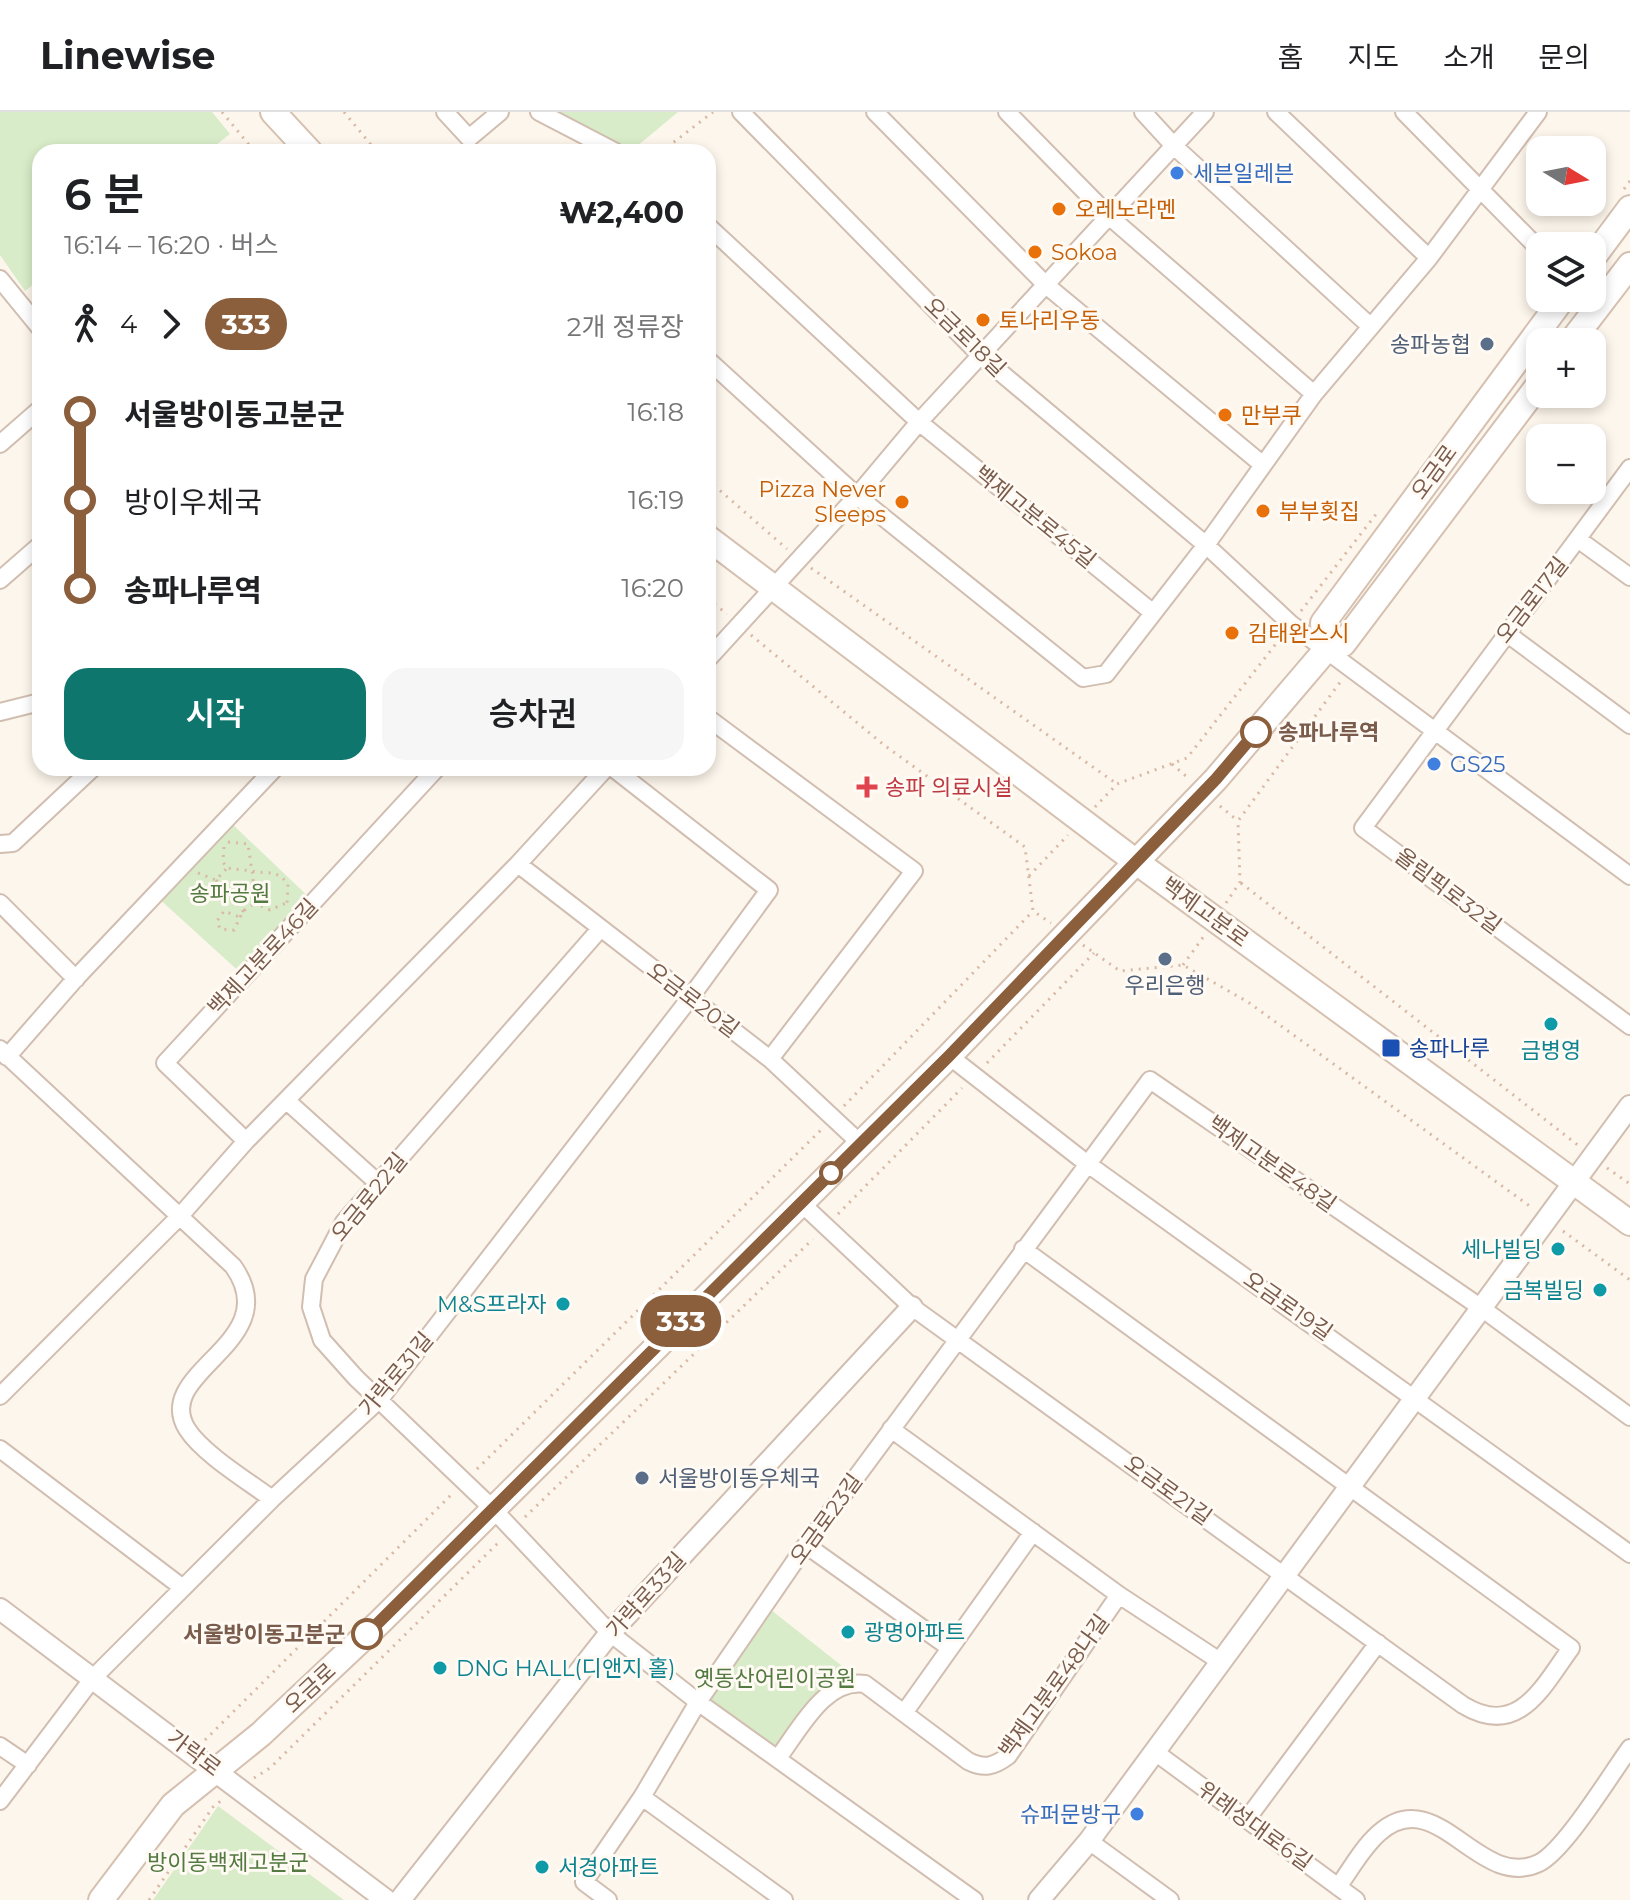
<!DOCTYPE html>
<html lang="ko">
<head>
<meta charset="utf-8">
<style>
	:root { --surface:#fff; --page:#f6f6f6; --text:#202124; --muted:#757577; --line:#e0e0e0; --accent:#0f766e }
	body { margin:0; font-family:Montserrat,"Noto Sans KR",sans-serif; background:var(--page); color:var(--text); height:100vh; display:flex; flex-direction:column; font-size:30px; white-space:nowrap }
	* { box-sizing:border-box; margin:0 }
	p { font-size:26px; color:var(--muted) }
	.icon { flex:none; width:44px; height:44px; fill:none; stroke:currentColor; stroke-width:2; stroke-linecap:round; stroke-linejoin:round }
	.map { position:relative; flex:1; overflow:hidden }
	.panel { position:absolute; left:32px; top:32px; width:684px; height:632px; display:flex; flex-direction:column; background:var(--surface); border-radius:24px; box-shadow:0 4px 12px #0003 }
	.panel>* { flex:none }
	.badge { padding:0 16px; border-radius:26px; font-size:28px; line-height:52px }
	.needle { width:52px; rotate:100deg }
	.controls { position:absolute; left:1526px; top:24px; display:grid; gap:16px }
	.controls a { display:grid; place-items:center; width:80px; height:80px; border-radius:16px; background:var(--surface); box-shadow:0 4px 12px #0003; font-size:40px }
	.map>.badge { position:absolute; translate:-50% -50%; box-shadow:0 0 0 4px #fff }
	.legs { display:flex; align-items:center; gap:12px; height:88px; padding:0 32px; font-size:26px }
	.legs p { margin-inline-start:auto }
	.overview { display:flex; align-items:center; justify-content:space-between; height:136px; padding:0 32px }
	h1 { font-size:44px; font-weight:600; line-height:60px }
	.cta { display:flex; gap:16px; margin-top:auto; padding:16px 32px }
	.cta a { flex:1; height:92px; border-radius:24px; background:var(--accent); color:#fff; font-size:32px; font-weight:600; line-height:92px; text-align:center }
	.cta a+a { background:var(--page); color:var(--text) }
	ul { padding:0 32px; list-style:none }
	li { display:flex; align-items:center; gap:28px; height:88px; font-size:30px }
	li i { display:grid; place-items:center; width:12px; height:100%; margin:0 10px; background:currentColor }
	li i::after { content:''; width:20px; height:20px; margin:-10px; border:6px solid; border-radius:50%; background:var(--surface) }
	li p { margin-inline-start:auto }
	li:first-child i { background:linear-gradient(#0000 50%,currentColor 0) }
	li:last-child i { background:linear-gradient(currentColor 50%,#0000 0) }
	header { display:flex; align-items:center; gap:48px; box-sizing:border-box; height:112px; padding:0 40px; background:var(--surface); border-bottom:2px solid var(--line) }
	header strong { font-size:38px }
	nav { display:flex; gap:44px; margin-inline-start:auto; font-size:28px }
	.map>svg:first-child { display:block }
	.green { fill:#d8ecc9 }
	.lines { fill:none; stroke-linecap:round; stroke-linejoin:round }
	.minor-casing { stroke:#d1beb0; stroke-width:20 }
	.tertiary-casing { stroke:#d1beb0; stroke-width:24 }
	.secondary-casing { stroke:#d6c0b0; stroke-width:28 }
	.path { stroke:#d9b8a5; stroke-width:3; stroke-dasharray:2 6; stroke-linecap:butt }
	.minor { stroke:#fff; stroke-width:16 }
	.tertiary { stroke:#fff; stroke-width:20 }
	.secondary { stroke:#fff; stroke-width:24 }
	.line-1-casing { stroke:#fff; stroke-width:18 }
	.line-1 { stroke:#8b5e3c; stroke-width:12 }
	.shop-dot { fill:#3f7fe0; stroke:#fffaf3; stroke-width:3 }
	.food-dot { fill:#e8710a; stroke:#fffaf3; stroke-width:3 }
	.service-dot { fill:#5c6f8a; stroke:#fffaf3; stroke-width:3 }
	.stop-1-dot { fill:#fff; stroke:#8b5e3c; stroke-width:4 }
	.health-dot { fill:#e0444e; stroke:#fffaf3; stroke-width:3 }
	.culture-dot { fill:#0f9aa8; stroke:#fffaf3; stroke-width:3 }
	.transit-dot { fill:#1a4fb4; stroke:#fffaf3; stroke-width:3 }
	.labels { text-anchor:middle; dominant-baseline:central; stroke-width:6; stroke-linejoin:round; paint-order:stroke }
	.shop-label { font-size:22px; fill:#366cbe; stroke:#fffaf3; text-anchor:start }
	.food-label { font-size:22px; fill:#c56008; stroke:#fffaf3; text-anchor:start }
	.street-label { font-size:22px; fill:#7a5c4d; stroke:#fffaf3 }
	.service-label { font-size:22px; fill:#4e5e75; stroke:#fffaf3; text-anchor:end }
	.stop-label { font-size:22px; font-weight:bold; fill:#7a5c4d; stroke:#fffaf3; text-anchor:start }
	.health-label { font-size:22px; fill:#be3a42; stroke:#fffaf3; text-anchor:start }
	.park-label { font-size:22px; fill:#537a41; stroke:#fffaf3 }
	.transit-label { font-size:22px; fill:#164399; stroke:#fffaf3; text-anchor:start }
	.culture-label { font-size:22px; fill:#0d838f; stroke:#fffaf3; text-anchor:end }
</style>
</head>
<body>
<header>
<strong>Linewise</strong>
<nav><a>홈</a><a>지도</a><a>소개</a><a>문의</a></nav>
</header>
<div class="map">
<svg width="1630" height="1788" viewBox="0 0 1630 1788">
	<rect width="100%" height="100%" fill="#fdf6ec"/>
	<path class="green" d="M0 0H212L230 22 207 40H40V167L25 179 0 143Z
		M547 0H678L630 40H623Z
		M227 707 314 790 245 865 155 783Z
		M766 1494 856 1565C823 1565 796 1616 777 1640L700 1585Z
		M218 1694 344 1788H153Z"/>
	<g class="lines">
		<g class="minor-casing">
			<path id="minor" d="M445 0 469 26 500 0
				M539 0 616 40
				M741 0 981 244 1206 433 1291 512 1630 764
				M875 0 1046 173 1263 353
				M1007 0 1110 105 1314 282
				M1143 0 1175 35 1370 214
				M1276 0 1429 146
				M1404 0 1540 138
				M708 114 919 310 1152 500
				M0 167 40 216
				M708 248 857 384 1083 566 1106 562 1206 433 1314 282 1429 146 1538 0
				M0 332 40 297
				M1630 356 1363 716 1630 914
				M1579 428 1630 465
				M0 468 40 433
				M1509 523 1630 613
				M708 547 857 384 919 310 1205 0
				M0 600 40 590
				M708 606 914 759 770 947
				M0 732 13 731 93 656
				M518 752 770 947 861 1032
				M0 791 76 867
				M600 817 344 1110 314 1167 311 1195 322 1228 356 1266 492 1396 610 1521 698 1590 974 1788
				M0 937 233 1154C288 1231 151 1259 187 1317 203 1342 248 1369 272 1387
				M949 944 1085 1050 1630 1442
				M7 945 77 865 275 656
				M287 989 378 1071
				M246 1029 165 951 437 656
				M801 1091 912 1195 1463 1593C1519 1627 1543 1574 1571 1536L1023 1137
				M0 1284 180 1104 246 1029 518 752 606 656
				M891 1317 1119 1483 1221 1550
				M0 1337 183 1476
				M806 1433 950 1536
				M904 1601 1033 1420
				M0 1634 28 1653
				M1155 1640 1356 1788
				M778 1646C800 1617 825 1566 865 1572L968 1649C984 1657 993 1655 1008 1644L1119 1483
				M642 1685 784 1788
				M0 1689 93 1566 272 1387 380 1287 690 886 769 778 613 656
				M1247 1707 1378 1531
				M1089 1729 1170 1788
				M1338 1775C1351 1757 1362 1736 1379 1721 1437 1669 1479 1780 1539 1751 1565 1738 1611 1662 1630 1636
				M608 1788 584 1770 642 1685 698 1590 806 1433 1150 968 1480 1195 1630 1305"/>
		</g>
		<g class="tertiary-casing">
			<path id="tertiary" d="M0 1497 386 1788
				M400 1788 610 1521 912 1195
				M1039 1788 1089 1729 1630 994"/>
		</g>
		<g class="secondary-casing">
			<path id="secondary" d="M273 0 310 40
				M1592 147 1630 96
				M1571 230 1630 153
				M708 426 1135 749 1630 1111
				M1325 539 1323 511 1563 186
				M101 1788 173 1693 261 1622 380 1510 949 944 1216 667 1325 539 1343 532 1540 271"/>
		</g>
		<path class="path" d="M222 0 255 40
			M344 0 377 40
			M661 40 713 0
			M1624 77 1630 69
			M708 368 787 437
			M811 456 1117 672
			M708 487 727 502
			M1301 499 1377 401
			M751 523 884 633 1025 735 1033 799 1051 811
			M1172 652 1187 665
			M1220 694 1238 709
			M1095 695 1117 672 1187 646 1282 524
			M228 730 248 732 252 759C268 763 275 756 288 772L287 792
			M224 735 223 750 227 756 252 759 254 765 250 778 255 791 270 798 286 791
			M198 761 216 768 227 756
			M1029 764 1068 723
			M216 768 243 799 237 804 224 799 217 809 220 817 234 818 243 799 255 791
			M1241 771 1579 1034
			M1226 791 1240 770 1238 709 1341 569
			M1083 833 1120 859 1183 853 1248 890 1531 1095
			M1183 853 1204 824
			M987 951 1094 841
			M844 994 1033 799
			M1607 1056 1630 1072
			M838 1102 962 976
			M1563 1119 1630 1168
			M477 1357 822 1017
			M525 1405 813 1127
			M205 1628 452 1382
			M254 1666 270 1656 499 1430
			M149 1788 213 1695 222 1688"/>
		<use href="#minor" class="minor"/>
		<use href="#tertiary" class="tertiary"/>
		<use href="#secondary" class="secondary"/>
	</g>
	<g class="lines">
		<g class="line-1-casing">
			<path id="line-1" d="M367 1522 949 944 1216 667 1256 620"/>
		</g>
		<use href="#line-1" class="line-1"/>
	</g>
	<g class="shop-dot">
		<circle cx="1177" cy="61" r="8"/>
		<circle cx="1434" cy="652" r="8"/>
		<circle cx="1137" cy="1702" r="8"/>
	</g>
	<g class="food-dot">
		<circle cx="1059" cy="97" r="8"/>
		<circle cx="1035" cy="140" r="8"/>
		<circle cx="983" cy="208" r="8"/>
		<circle cx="1225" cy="303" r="8"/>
		<circle cx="902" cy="390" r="8"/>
		<circle cx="1263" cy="399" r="8"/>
		<circle cx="1232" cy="521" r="8"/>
	</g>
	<g class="service-dot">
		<circle cx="1487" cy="232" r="8"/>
		<circle cx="1165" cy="847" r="8"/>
		<circle cx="642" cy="1366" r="8"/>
	</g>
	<g class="stop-1-dot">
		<circle cx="1256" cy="620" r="14"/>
		<circle cx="831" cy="1061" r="10"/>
		<circle cx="367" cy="1522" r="14"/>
	</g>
	<path class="health-dot" d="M863 663h8v8h8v8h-8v8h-8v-8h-8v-8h8z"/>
	<g class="culture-dot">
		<circle cx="1551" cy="912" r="8"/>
		<circle cx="1558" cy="1137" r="8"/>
		<circle cx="1600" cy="1178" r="8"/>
		<circle cx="563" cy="1192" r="8"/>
		<circle cx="848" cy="1520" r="8"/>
		<circle cx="440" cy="1556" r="8"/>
		<circle cx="542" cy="1755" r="8"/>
	</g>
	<rect class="transit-dot" x="1381" y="926" width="20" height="20" rx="4"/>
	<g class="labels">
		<g class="shop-label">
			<text x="1193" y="61">세븐일레븐</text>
			<text x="1450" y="652">GS25</text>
			<text x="1121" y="1702" text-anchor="end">슈퍼문방구</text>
		</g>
		<g class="food-label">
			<text x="1075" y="97">오레노라멘</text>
			<text x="1051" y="140">Sokoa</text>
			<text x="999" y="208">토나리우동</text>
			<text x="1241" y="303">만부쿠</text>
			<text x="886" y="377" text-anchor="end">Pizza Never<tspan x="886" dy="25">Sleeps</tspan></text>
			<text x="1279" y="399">부부횟집</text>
			<text x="1248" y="521">김태완스시</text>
		</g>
		<g class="street-label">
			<text transform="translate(965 225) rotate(44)">오금로18길</text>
			<text transform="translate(1434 360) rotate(-54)">오금로</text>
			<text transform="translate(1035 405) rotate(39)">백제고분로45길</text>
			<text transform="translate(1532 488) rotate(-52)">오금로17길</text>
			<text transform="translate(1448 779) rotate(37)">올림픽로32길</text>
			<text transform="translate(1205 800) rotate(36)">백제고분로</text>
			<text transform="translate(263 845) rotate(-47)">백제고분로46길</text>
			<text transform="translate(693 888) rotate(37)">오금로20길</text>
			<text transform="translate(1272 1052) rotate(35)">백제고분로48길</text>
			<text transform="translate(369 1085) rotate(-51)">오금로22길</text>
			<text transform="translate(1288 1194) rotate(35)">오금로19길</text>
			<text transform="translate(396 1262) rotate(-50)">가락로31길</text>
			<text transform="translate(1168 1378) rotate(36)">오금로21길</text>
			<text transform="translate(826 1407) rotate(-54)">오금로23길</text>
			<text transform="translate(646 1483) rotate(-48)">가락로33길</text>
			<text transform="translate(1054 1574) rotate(-54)">백제고분로48나길</text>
			<text transform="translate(310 1576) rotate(-43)">오금로</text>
			<text transform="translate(194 1641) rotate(37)">가락로</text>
			<text transform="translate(1255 1714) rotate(36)">위례성대로6길</text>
		</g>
		<g class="service-label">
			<text x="1471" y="232">송파농협</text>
			<text x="1165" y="873" text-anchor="middle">우리은행</text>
			<text x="658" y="1366" text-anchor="start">서울방이동우체국</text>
		</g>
		<g class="stop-label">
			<text x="1278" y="620">송파나루역</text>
			<text x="345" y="1522" text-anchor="end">서울방이동고분군</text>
		</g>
		<g class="health-label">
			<text x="885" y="675">송파 의료시설</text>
		</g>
		<g class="park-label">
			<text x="230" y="781">송파공원</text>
			<text x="775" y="1566">옛동산어린이공원</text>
			<text x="228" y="1750">방이동백제고분군</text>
		</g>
		<g class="transit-label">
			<text x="1409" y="936">송파나루</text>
		</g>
		<g class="culture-label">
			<text x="1551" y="938" text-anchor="middle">금병영</text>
			<text x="1542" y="1137">세나빌딩</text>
			<text x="1584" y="1178">금복빌딩</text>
			<text x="547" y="1192">M&amp;S프라자</text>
			<text x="864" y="1520" text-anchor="start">광명아파트</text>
			<text x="456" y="1556" text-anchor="start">DNG HALL(디앤지 홀)</text>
			<text x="558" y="1755" text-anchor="start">서경아파트</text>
		</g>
	</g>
</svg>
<div class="controls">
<a><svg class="needle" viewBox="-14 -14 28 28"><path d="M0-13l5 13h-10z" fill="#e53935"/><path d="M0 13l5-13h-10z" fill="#757577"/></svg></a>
<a><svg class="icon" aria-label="layers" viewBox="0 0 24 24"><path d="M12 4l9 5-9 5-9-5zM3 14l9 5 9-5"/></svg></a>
<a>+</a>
<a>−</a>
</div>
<b class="badge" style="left:681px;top:1209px;background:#8b5e3c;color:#fff">333</b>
<section class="panel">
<div class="overview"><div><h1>6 분</h1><p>16:14 – 16:20 · 버스</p></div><b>₩2,400</b></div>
<div class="legs"><svg class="icon" aria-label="walk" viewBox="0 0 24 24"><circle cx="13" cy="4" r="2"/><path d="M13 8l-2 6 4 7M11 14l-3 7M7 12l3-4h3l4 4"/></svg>4<svg class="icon" aria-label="forward" viewBox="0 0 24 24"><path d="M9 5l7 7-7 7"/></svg><b class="badge" style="background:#8b5e3c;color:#fff">333</b><p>2개 정류장</p></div>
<ul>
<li><i style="color:#8b5e3c"></i><b>서울방이동고분군</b><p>16:18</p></li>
<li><i style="color:#8b5e3c"></i><span>방이우체국</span><p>16:19</p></li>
<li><i style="color:#8b5e3c"></i><b>송파나루역</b><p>16:20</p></li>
</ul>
<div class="cta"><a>시작</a><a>승차권</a></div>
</section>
</div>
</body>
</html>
